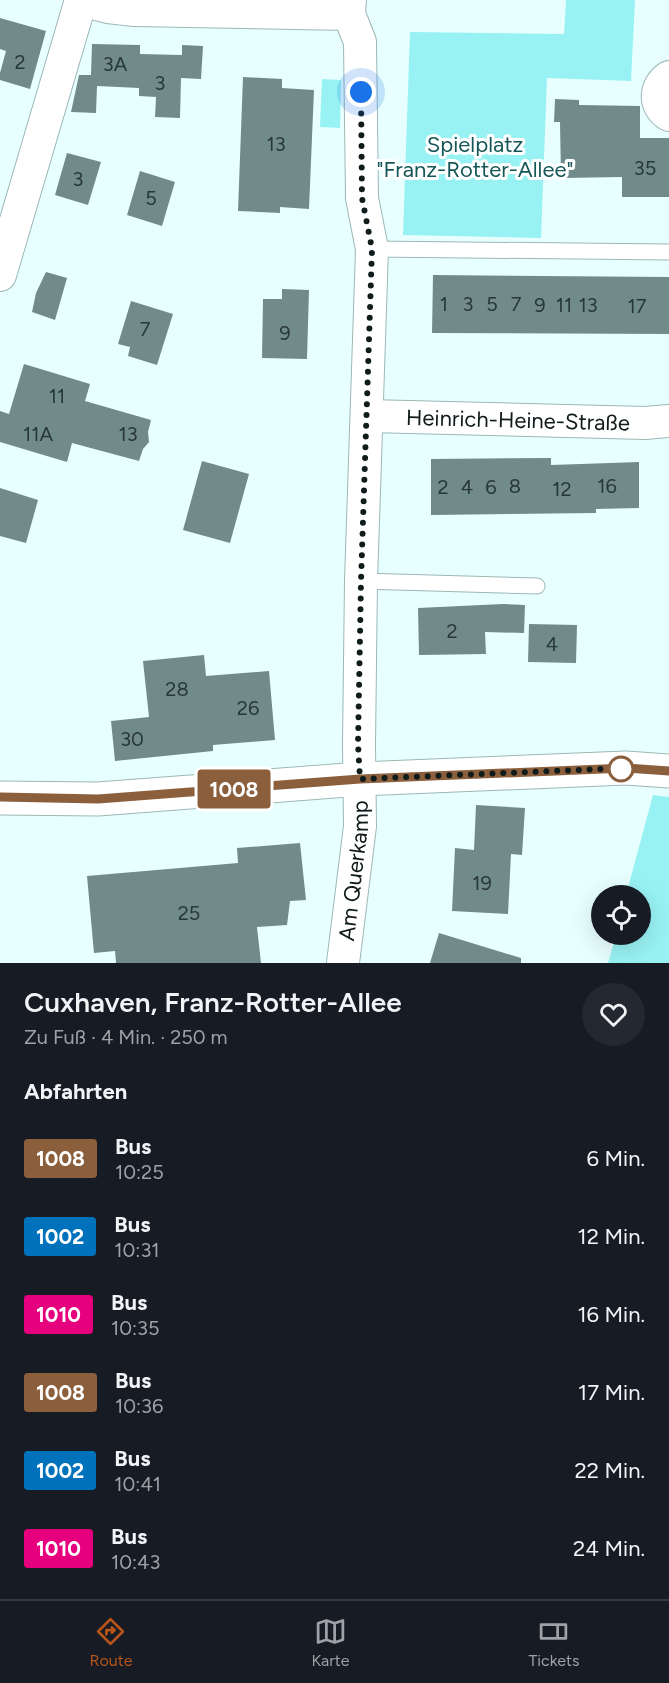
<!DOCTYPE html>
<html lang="de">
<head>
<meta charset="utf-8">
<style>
	:root { --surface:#171b24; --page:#242831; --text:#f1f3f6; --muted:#9ea1a6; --line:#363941; --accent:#b65419 }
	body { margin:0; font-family:Figtree,sans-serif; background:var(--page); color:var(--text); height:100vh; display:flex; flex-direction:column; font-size:22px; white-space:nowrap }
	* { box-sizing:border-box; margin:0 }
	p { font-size:20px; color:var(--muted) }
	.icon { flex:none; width:33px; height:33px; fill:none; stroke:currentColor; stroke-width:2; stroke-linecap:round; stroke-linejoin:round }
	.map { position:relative; height:963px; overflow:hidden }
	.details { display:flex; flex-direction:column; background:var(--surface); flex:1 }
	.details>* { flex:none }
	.badge { padding:0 12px; border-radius:4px; font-size:21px; line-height:39px }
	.controls { position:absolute; left:591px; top:885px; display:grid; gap:12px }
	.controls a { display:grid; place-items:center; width:60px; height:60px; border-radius:50%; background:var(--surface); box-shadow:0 6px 24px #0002; font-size:30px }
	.you { position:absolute; width:30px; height:30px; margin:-15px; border:4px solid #fff; border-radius:50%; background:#1a73e8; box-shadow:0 0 0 9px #1a73e833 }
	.map>.badge { position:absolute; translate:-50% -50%; box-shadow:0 0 0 3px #fff }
	h2 { padding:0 24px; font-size:22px; line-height:54px }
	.round { display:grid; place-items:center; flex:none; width:63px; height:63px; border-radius:32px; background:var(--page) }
	.headline { display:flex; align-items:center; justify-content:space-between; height:102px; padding:0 24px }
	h1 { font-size:28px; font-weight:600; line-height:45px }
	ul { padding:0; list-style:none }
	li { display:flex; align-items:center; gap:18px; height:78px; padding:0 24px }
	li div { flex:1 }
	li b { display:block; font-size:22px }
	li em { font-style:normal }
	li .badge { min-width:66px; font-weight:700; text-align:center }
	.dock { display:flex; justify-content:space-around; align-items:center; height:84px; border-top:2px solid var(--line); background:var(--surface); font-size:16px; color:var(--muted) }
	.dock a { display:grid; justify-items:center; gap:3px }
	.dock .current { color:var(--accent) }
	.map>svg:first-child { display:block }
	.green { fill:#98f2f3 }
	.building { fill:#718b8b }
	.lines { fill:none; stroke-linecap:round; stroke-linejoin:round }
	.service-casing { stroke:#9cb7b7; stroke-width:17 }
	.minor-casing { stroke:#9cb7b7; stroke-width:34 }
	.tertiary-casing { stroke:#9cb7b7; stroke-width:35 }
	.service { stroke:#fff; stroke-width:15 }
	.minor { stroke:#fff; stroke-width:32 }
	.tertiary { stroke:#fff; stroke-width:33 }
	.line-casing { stroke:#fff; stroke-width:14 }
	.line { stroke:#8b5e3c; stroke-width:9 }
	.walk { stroke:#101b1b; stroke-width:6; stroke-dasharray:0 10.8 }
	.stop-dot { fill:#fff; stroke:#8b5e3c; stroke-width:3 }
	.labels { text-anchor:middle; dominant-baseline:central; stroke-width:6; stroke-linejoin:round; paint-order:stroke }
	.number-label { font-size:20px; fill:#283737 }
	.park-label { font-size:22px; fill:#155657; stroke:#fff }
	.street-label { font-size:22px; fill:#101b1b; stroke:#fff }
</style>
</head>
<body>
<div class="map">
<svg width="669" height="963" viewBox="0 0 669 963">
	<rect width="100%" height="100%" fill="#e8ffff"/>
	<path class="green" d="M566 0H635L631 81 547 78 541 238 403 235 410 32 564 34Z
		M322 79 341 80 340 128 320 127Z
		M653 795 669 797V963H608L616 935 640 934V896L626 895Z"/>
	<path class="building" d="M0 18 46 31 30 89 0 80V73L6 51 0 49Z
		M92 44 140 45V54L182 55V45L203 46 201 79 181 78 180 118 155 117 156 97 139 96V88L97 86 96 113 71 112 79 75H91Z
		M243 77 282 79V88L314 90 309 209 280 207V213L238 211Z
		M555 99 579 100V105L640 106V138H669V197H622V177L561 178 560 122H554Z
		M67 153 101 162 88 205 55 195Z
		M140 171 175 182 162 226 127 215Z
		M46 272 67 278 55 320 32 312 36 293Z
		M433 275 669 277V334L432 333Z
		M282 289 309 290 307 359 262 358 263 299H282Z
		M131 301 173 314 157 365 128 356 130 347 118 344Z
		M24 364 90 384 85 401 151 420 148 432 149 442 143 449 139 461 72 443 67 462 0 442V411L9 414Z
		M551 458V465L639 462V508L596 509V513L431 515V459Z
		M202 461 249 474 230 543 183 530Z
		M0 488 38 500 26 543 0 536Z
		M503 604 525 605 524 633 485 632 486 654 419 655 418 608Z
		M529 624 577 625 576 663 528 662Z
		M204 655 206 676 269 671 275 740 213 745V751L115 761 111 721 149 717 143 661Z
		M476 805 525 808 522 855 511 854 508 914 452 911 455 848 474 850Z
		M300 843 306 900 290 901 287 925 257 927 261 963H116L115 951 94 953 87 876 238 863 237 848Z
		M439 933 521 958V963H430Z"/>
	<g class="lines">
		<g class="service-casing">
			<path id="service" d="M372 249 669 252
				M361 581 537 586"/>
		</g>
		<g class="minor-casing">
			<g id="minor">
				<path d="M81 0 108 7 134 10 349 14"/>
				<path d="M669 77C654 87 654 106 669 115"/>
				<path d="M0 275 81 0"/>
				<path id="s1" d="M368 416 645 423 669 421"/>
				<path id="s2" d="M343 963 360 826 359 744 361 581 372 249 362 198 360 42 349 14 350 0"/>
			</g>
		</g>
		<g class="tertiary-casing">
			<path id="tertiary" d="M0 798 98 799 360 779 626 768 669 771"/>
		</g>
		<use href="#service" class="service"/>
		<use href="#minor" class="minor"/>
		<use href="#tertiary" class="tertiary"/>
	</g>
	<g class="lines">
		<g class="line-casing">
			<path id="line" d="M0 797 98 799 360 779 626 768 669 771"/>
		</g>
		<use href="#line" class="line"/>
		<path class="walk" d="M361 92 362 198 372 249 361 581 358 744 360 779 626 768 621 769"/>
	</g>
	<circle class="stop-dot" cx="621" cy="769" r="12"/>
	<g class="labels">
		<g class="number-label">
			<text x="20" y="62">2</text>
			<text x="115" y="64">3A</text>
			<text x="160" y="83">3</text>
			<text x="276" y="144">13</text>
			<text x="645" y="168">35</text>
			<text x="78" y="179">3</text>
			<text x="151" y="198">5</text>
			<text x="444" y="304">1</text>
			<text x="468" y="304">3</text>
			<text x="492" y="304">5</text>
			<text x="516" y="304">7</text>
			<text x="540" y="305">9</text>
			<text x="564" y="305">11</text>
			<text x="588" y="305">13</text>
			<text x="637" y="306">17</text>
			<text x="145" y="329">7</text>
			<text x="285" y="333">9</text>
			<text x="57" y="396">11</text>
			<text x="38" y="434">11A</text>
			<text x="128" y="434">13</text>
			<text x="515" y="486">8</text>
			<text x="607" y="486">16</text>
			<text x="443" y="487">2</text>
			<text x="467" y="487">4</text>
			<text x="491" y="487">6</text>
			<text x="562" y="489">12</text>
			<text x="452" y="631">2</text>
			<text x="552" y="644">4</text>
			<text x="177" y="689">28</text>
			<text x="248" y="708">26</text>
			<text x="132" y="739">30</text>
			<text x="482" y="883">19</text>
			<text x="189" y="913">25</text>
		</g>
		<g class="park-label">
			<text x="475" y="144">Spielplatz<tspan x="475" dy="25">"Franz-Rotter-Allee"</tspan></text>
		</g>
		<g class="street-label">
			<text stroke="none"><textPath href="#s1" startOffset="150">Heinrich-Heine-Straße</textPath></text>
			<text stroke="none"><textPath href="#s2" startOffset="93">Am Querkamp</textPath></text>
		</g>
	</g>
</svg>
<div class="controls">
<a><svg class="icon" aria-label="locate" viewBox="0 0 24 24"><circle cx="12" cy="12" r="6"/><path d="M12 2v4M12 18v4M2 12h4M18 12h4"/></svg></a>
</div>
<div class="you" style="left:361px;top:92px"></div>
<b class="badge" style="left:234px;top:789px;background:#8b5e3c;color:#fff">1008</b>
</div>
<section class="details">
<div class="headline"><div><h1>Cuxhaven, Franz-Rotter-Allee</h1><p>Zu Fuß · 4 Min. · 250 m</p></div><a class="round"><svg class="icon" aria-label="heart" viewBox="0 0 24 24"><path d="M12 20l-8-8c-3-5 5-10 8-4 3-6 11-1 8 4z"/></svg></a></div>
<h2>Abfahrten</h2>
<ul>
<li><span class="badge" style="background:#8b5e3c;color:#fff">1008</span><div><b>Bus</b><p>10:25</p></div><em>6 Min.</em></li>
<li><span class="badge" style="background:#0072bc;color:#fff">1002</span><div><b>Bus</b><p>10:31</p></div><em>12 Min.</em></li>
<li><span class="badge" style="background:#e6007e;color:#fff">1010</span><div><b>Bus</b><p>10:35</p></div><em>16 Min.</em></li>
<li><span class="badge" style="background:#8b5e3c;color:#fff">1008</span><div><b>Bus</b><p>10:36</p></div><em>17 Min.</em></li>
<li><span class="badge" style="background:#0072bc;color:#fff">1002</span><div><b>Bus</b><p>10:41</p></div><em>22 Min.</em></li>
<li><span class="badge" style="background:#e6007e;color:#fff">1010</span><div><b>Bus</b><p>10:43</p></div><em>24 Min.</em></li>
</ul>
</section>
<nav class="dock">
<a class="current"><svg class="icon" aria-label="directions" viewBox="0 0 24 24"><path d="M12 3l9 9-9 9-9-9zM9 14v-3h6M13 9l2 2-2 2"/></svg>Route</a>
<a><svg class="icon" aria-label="map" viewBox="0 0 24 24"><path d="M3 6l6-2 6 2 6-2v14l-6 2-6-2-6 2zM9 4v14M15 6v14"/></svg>Karte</a>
<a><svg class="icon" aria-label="tickets" viewBox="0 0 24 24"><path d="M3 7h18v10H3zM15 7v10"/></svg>Tickets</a>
</nav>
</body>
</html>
